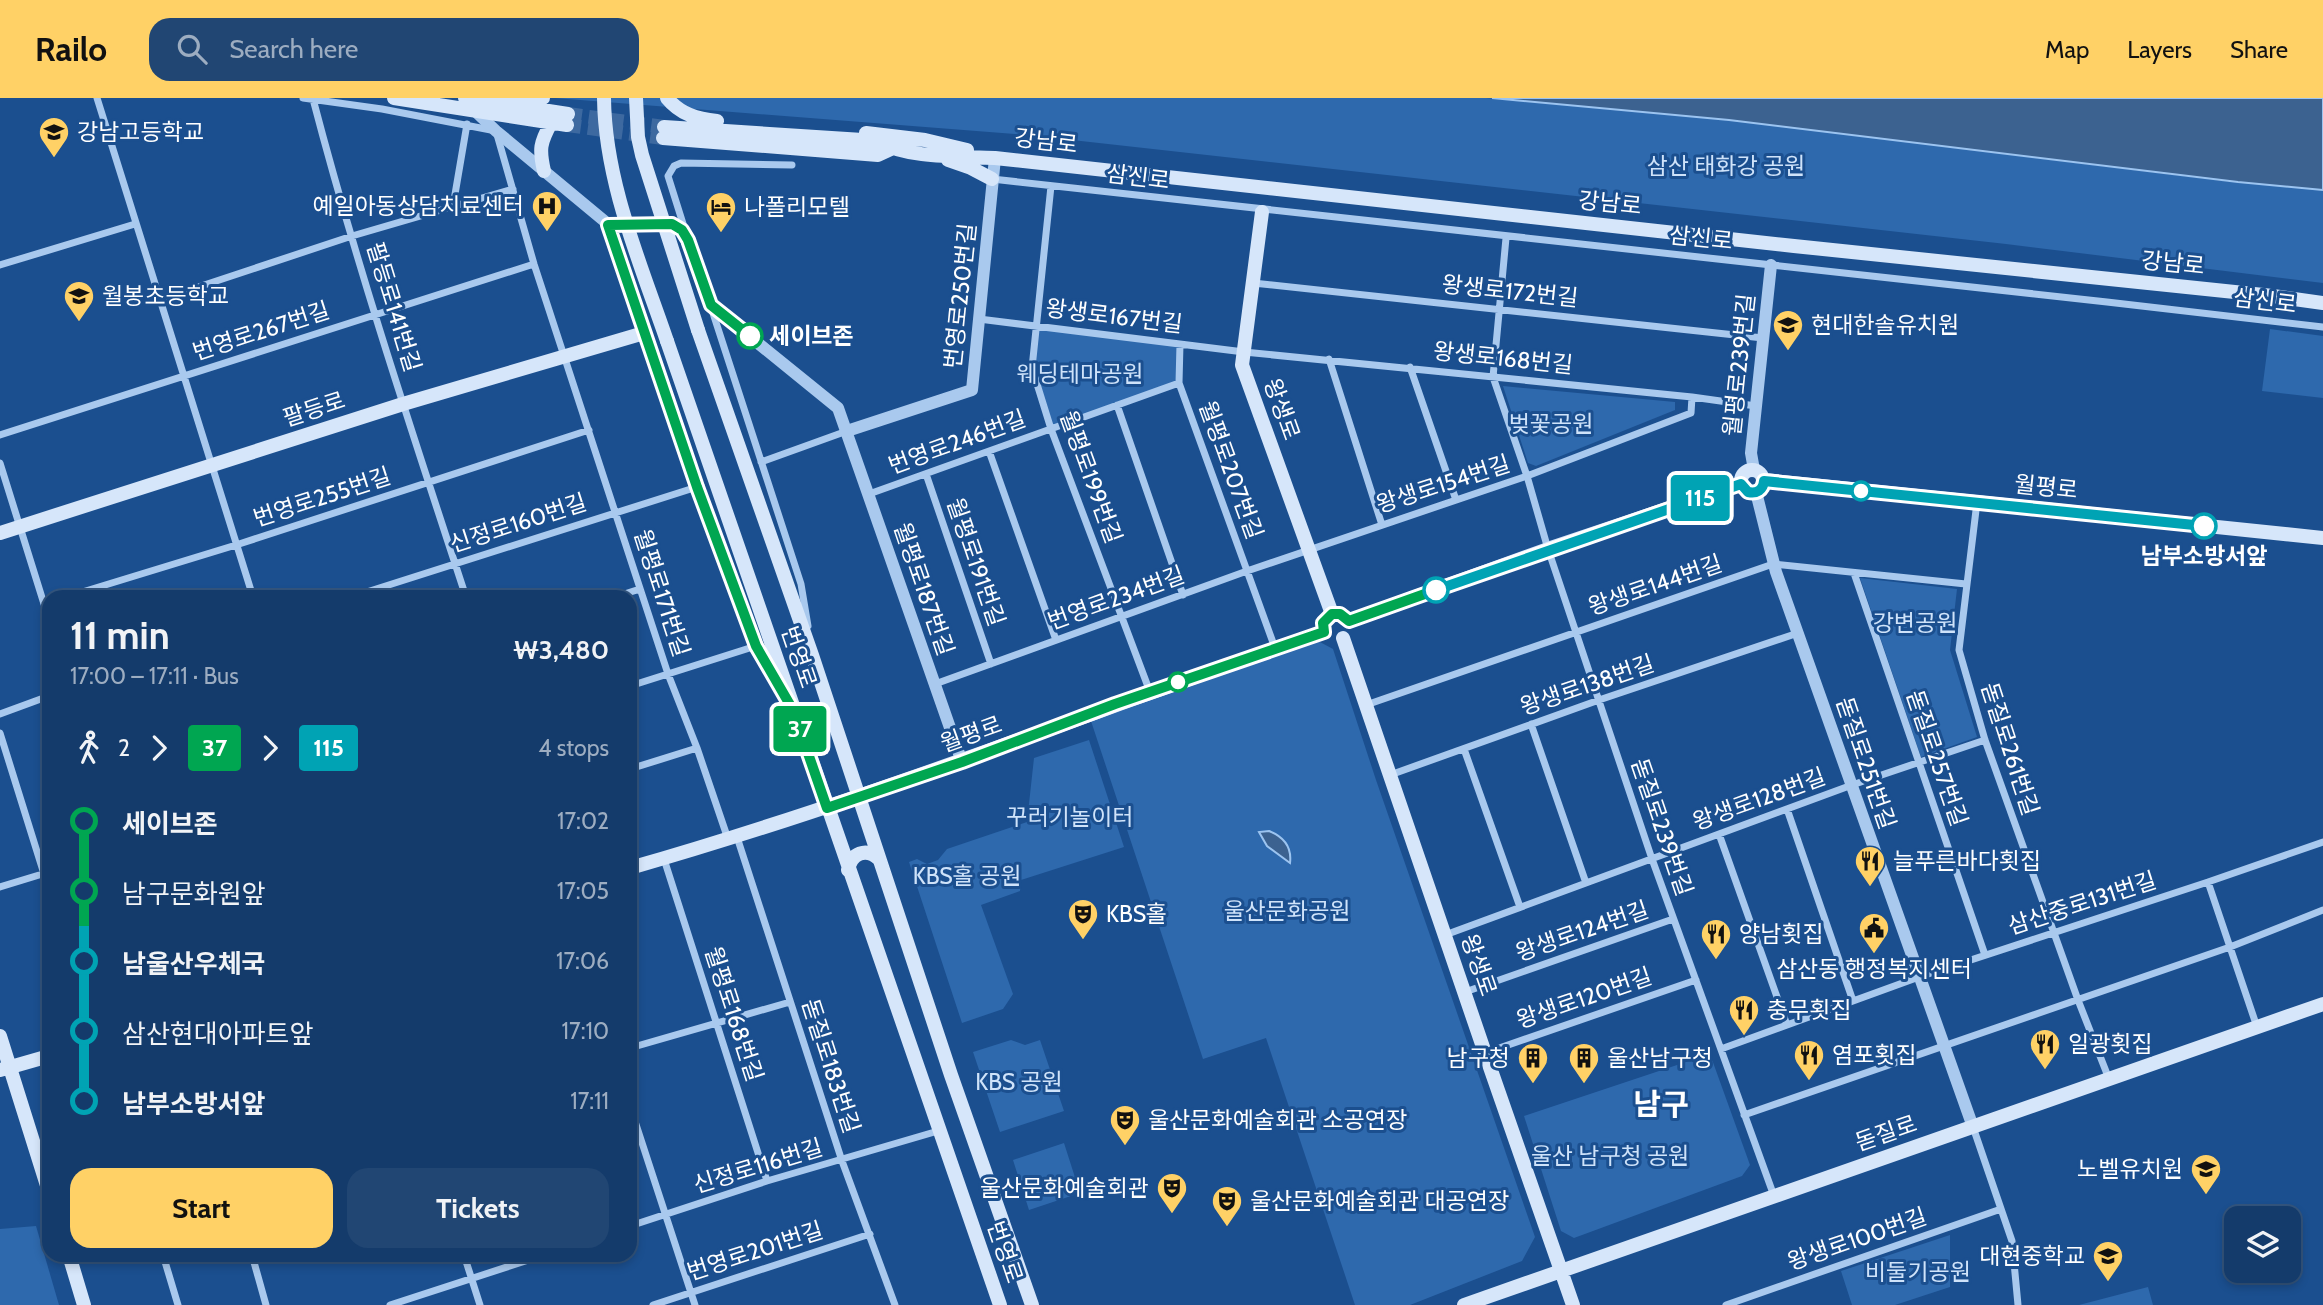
<!DOCTYPE html>
<html lang="en">
<head>
<meta charset="utf-8">
<style>
	:root { --surface:#143b6b; --page:#214673; --text:#f1f3f6; --muted:#9dadc1; --line:#33557e; --accent:#ffd166 }
	body { margin:0; font-family:Cabin,"Noto Sans KR",sans-serif; background:var(--page); color:var(--text); height:100vh; display:flex; flex-direction:column; font-size:26px; white-space:nowrap }
	* { box-sizing:border-box; margin:0 }
	p { font-size:23px; color:var(--muted) }
	.icon { flex:none; width:38px; height:38px; fill:none; stroke:currentColor; stroke-width:2; stroke-linecap:round; stroke-linejoin:round }
	.map { position:relative; flex:1; overflow:hidden }
	.drawer { position:absolute; left:42px; top:492px; width:595px; height:672px; display:flex; flex-direction:column; background:var(--surface); border-radius:21px; box-shadow:0 4px 10px #0003,0 0 0 2px var(--line) }
	.drawer>* { flex:none }
	.badge { padding:0 14px; border-radius:5px; font-size:24px; line-height:46px }
	.fabs { position:absolute; left:2224px; top:1108px; display:grid; gap:14px }
	.fabs a { display:grid; place-items:center; width:77px; height:77px; border-radius:14px; background:var(--surface); box-shadow:0 4px 10px #0003,0 0 0 2px var(--line); font-size:35px }
	.map>.badge { position:absolute; translate:-50% -50%; box-shadow:0 0 0 4px #fff }
	.legs { display:flex; align-items:center; gap:10px; height:77px; padding:0 28px; font-size:23px }
	.legs p { margin-inline-start:auto }
	.overview { display:flex; align-items:center; justify-content:space-between; height:119px; padding:0 28px }
	h1 { font-size:38px; font-weight:700; line-height:52px }
	.action { display:flex; gap:14px; margin-top:auto; padding:14px 28px }
	.action a { flex:1; height:80px; border-radius:21px; background:var(--accent); color:#111; font-size:28px; font-weight:700; line-height:80px; text-align:center }
	.action a+a { background:var(--page); color:var(--text) }
	ul { padding:0 28px; list-style:none }
	li { display:flex; align-items:center; gap:24px; height:70px; font-size:26px }
	li i { display:grid; place-items:center; width:10px; height:100%; margin:0 9px; background:currentColor }
	li i::after { content:''; width:18px; height:18px; margin:-9px; border:5px solid; border-radius:50%; background:var(--surface) }
	li p { margin-inline-start:auto }
	li:first-child i { background:linear-gradient(#0000 50%,currentColor 0) }
	li:last-child i { background:linear-gradient(currentColor 50%,#0000 0) }
	header { display:flex; align-items:center; gap:42px; box-sizing:border-box; height:98px; padding:0 35px; background:var(--accent); color:#111 }
	header strong { font-size:33px }
	nav { display:flex; gap:38px; margin-inline-start:auto; font-size:24px }
	.search { width:490px; height:63px; background:var(--page); display:flex; align-items:center; gap:18px; box-sizing:border-box; padding:0 24px; border-radius:21px; color:var(--muted); font-size:26px }
	.map>svg:first-child { display:block }
	.green { fill:#2e69ad }
	.water { fill:#3c6290; stroke:#9cc4f0; stroke-width:2 }
	.lines { fill:none; stroke-linecap:round; stroke-linejoin:round }
	.secondary-tunnel { stroke:#3d69a0; stroke-width:14; stroke-dasharray:14 7; stroke-linecap:butt }
	.minor { stroke:#a9c9ee; stroke-width:7 }
	.tertiary { stroke:#a9c9ee; stroke-width:12 }
	.secondary { stroke:#d6e6fa; stroke-width:14 }
	.secondary-bridge { stroke:#d6e6fa; stroke-width:14 }
	.line-1-casing { stroke:#fff; stroke-width:16 }
	.line-2-casing { stroke:#fff; stroke-width:16 }
	.line-1 { stroke:#00a651; stroke-width:10 }
	.line-2 { stroke:#00a3b4; stroke-width:10 }
	.stop-1-dot { fill:#fff; stroke:#00a651; stroke-width:3.5 }
	.stop-2-dot { fill:#fff; stroke:#00a3b4; stroke-width:3.5 }
	.labels { text-anchor:middle; dominant-baseline:central; stroke-width:6; stroke-linejoin:round; paint-order:stroke }
	.poi-label { font-size:23px; fill:#fff; stroke:#1b4f8f; text-anchor:start }
	.street-label { font-size:23px; fill:#fff; stroke:#1b4f8f }
	.park-label { font-size:23px; fill:#cfe3fa; stroke:#1b4f8f }
	.stop-label { font-size:23px; font-weight:bold; fill:#fff; stroke:#1b4f8f; text-anchor:start }
	.district-label { font-size:30px; font-weight:bold; fill:#fff; stroke:#1b4f8f }
</style>
</head>
<body>
<header>
<strong>Railo</strong>
<div class="search"><svg class="icon" aria-label="search" viewBox="0 0 24 24"><circle cx="10" cy="10" r="6"/><path d="M15 15l6 6"/></svg>Search here</div>
<nav><a>Map</a><a>Layers</a><a>Share</a></nav>
</header>
<div class="map">
<svg width="2323" height="1207" viewBox="0 0 2323 1207">
	<rect width="100%" height="100%" fill="#1b4f8f"/>
	<path class="green" d="M555 0H1486L1729 22 2223 83 2323 92V185L2006 146 1027 37Z
		M1036 228 1180 246 1179 285 1051 331 1032 270Z
		M2270 231 2323 238V300L2262 293Z
		M1503 288 1675 304V312L1536 368 1528 365Z
		M1860 480 1957 491 1950 552 1977 639 1921 659Z
		M1318 543 1333 551 1376 682 1535 1139 1522 1163 1410 1207H1355L1266 940 1203 961 1091 623Z
		M1089 642 1124 749 1021 782 1020 793 981 807 1013 896 1003 911 962 925 909 764 917 761 927 766 938 762 947 751 1027 724 1034 660Z
		M1011 942 1025 947 1040 942 1064 1013 1000 1034 973 954Z
		M1710 956 1750 1067 1742 1078 1574 1140 1561 1133 1524 1018Z
		M1064 1045 1080 1095 1029 1112 1013 1062Z
		M36 1128 59 1207H0V1131Z
		M1950 1137V1189L1895 1207H1852L1841 1173Z
		M2148 1189 2153 1207H2079Z"/>
	<path class="water" d="M1492 0H2323V92L2238 84 1729 22Z
		M1269 733C1284 739 1292 749 1290 765L1267 748 1259 734Z"/>
	<g class="lines">
		<path class="secondary-tunnel" d="M568 16 664 29
			M567 27 663 40"/>
		<path class="minor" d="M97 0 253 499
			M303 0 382 11 496 33 534 166 668 576 697 650 728 741
			M313 1C357 169 412 334 466 499
			M992 81C1436 134 1880 176 2323 229
			M1051 88 1032 270 1051 331 1150 594
			M453 108 467 26
			M685 132 668 78 674 68 681 65 792 67
			M1506 140 1493 279 1527 378 1548 451 1652 761 1774 1098
			M0 167 135 126
			M1253 185 1763 240
			M159 202 352 138 513 91
			M711 209 801 486 808 528
			M979 221 1244 254 1692 299 1756 308
			M1180 246 1179 285 1275 550
			M1329 261 1382 427
			M1410 269 1456 402
			M1117 307 1183 497
			M0 337 534 166
			M989 353 1056 542
			M761 364 847 333
			M0 365 49 522
			M926 376 991 566
			M869 396 1179 285
			M1977 404 1959 552 1985 642 2078 902 2109 981
			M1854 475 1985 857
			M66 499 236 447 589 332
			M351 499 697 389
			M615 499 640 491
			M935 586 1247 473 1527 378 1691 315 1692 299
			M630 588 756 548
			M1366 607 1773 466 1966 486
			M0 616 49 598
			M1531 626 1586 785
			M0 635 49 792
			M1464 651 1520 809
			M630 671 697 650
			M1390 677 1599 602 1798 535
			M1787 711 1853 903
			M1719 736 1787 927
			M737 739 842 1063 895 1207
			M664 761 767 1083
			M2208 784 2257 929
			M0 789 49 774
			M1445 837 1852 687 1985 642
			M1465 894 1673 821
			M630 950 790 904
			M1721 951 1919 879 2208 784 2323 744
			M1485 955 1696 882
			M630 1008 695 1207
			M1744 1017 2230 849 2323 812
			M1973 1029 2012 1143 2018 1207
			M630 1128 767 1083 938 1033
			M163 1157 178 1207
			M252 1157 266 1207
			M464 1157 480 1207
			M390 1207 544 1157
			M653 1207 870 1136
			M1726 1207 2001 1111"/>
		<path class="tertiary" d="M473 11 496 33 608 126
			M847 333 972 292 995 60
			M1754 372 1751 355 1771 167
			M1756 394 1776 474 1973 1029
			M786 599 756 548 697 389 608 126H672L682 132 688 142 711 207 838 310 962 664"/>
		<path class="secondary" d="M394 0 567 27
			M465 0 568 16
			M667 0C680 16 697 21 717 23
			M517 1 543 0
			M664 29 878 43C908 61 960 58 995 60L1794 148 2273 198 2323 205
			M866 35 925 42 967 52
			M663 40 878 57 891 51
			M948 62 971 70 992 81
			M544 73C539 51 540 45 551 25
			M1262 114 1242 267 1332 516
			M698 232 812 557 951 977 1032 1207
			M667 243 1000 1207
			M1741 383a11 11 0 1 1 22 0a11 11 0 1 1-22 0Z
			M1764 382 2323 440
			M0 435 403 306 644 235
			M1349 523 1548 451 1741 386
			M1343 540 1485 955 1573 1207
			M630 770C865 703 1092 613 1324 534
			M848 772C851 755 866 749 879 761
			M0 938 49 1094
			M0 972 49 958
			M69 1157 84 1207
			M1464 1207 2323 906"/>
		<path class="secondary-bridge" d="M604 0C605 84 640 164 667 243
			M636 0 638 39 642 57 698 232"/>
	</g>
	<g class="lines">
		<g class="line-1-casing">
			<path id="line-1" d="M750 238 711 207 688 142 682 132 672 126 608 127 697 389 756 548 793 612 827 710 962 664 1115 606 1324 534 1323 525 1332 516H1340L1349 523 1436 492"/>
		</g>
		<g class="line-2-casing">
			<path id="line-2" d="M1436 492 1741 386 1748 394C1757 396 1763 392 1764 383L2204 428"/>
		</g>
		<use href="#line-1" class="line-1"/>
		<use href="#line-2" class="line-2"/>
	</g>
	<defs>
		<g id="school-pin" transform="scale(1.575)"><path d="M0 17L-7.5 6A9.5 9.5 0 1 1 7.5 6Z" fill="#ffd166" stroke="#1b4f8f"/><path d="M0-5L7-2L0 1L-7-2ZM-4 1L0 2.5L4 1V4Q0 6-4 4Z" fill="#111"/></g>
		<g id="hospital-pin" transform="scale(1.575)"><path d="M0 17L-7.5 6A9.5 9.5 0 1 1 7.5 6Z" fill="#ffd166" stroke="#1b4f8f"/><path d="M-5-5h3v3.5h4V-5h3V5h-3V1.5h-4V5h-3Z" fill="#111"/></g>
		<g id="hotel-pin" transform="scale(1.575)"><path d="M0 17L-7.5 6A9.5 9.5 0 1 1 7.5 6Z" fill="#ffd166" stroke="#1b4f8f"/><path d="M-6-4.5h1.5V1H6V5H4.5V3h-9V5H-6ZM-4 0a1.8 1.8 0 1 1 3.6 0ZM.5 0V-2.5h3Q6-2.5 6 0Z" fill="#111"/></g>
		<g id="restaurant-pin" transform="scale(1.575)"><path d="M0 17L-7.5 6A9.5 9.5 0 1 1 7.5 6Z" fill="#ffd166" stroke="#1b4f8f"/><path d="M-5-6h1v4h1v-4h1v4h1v-4h1v5L-1.5 .5V6h-2V.5L-5-1ZM5-6V6H3V1.5H1.5Q1.5-4 5-6Z" fill="#111"/></g>
		<g id="theatre-pin" transform="scale(1.575)"><path d="M0 17L-7.5 6A9.5 9.5 0 1 1 7.5 6Z" fill="#ffd166" stroke="#1b4f8f"/><path d="M-5-5.5Q0-4 5-5.5V0Q5 5 0 6Q-5 5-5 0ZM-3.3-2.5H-1v1.5H-3.3ZM1-2.5H3.3v1.5H1ZM-2.8 1Q0 5.5 2.8 1Z" fill="#111"/></g>
		<g id="civic-pin" transform="scale(1.575)"><path d="M0 17L-7.5 6A9.5 9.5 0 1 1 7.5 6Z" fill="#ffd166" stroke="#1b4f8f"/><path d="M-.6-6.5H3V-4.5H.6V-3L4-1V1h2V6H-6V1h2V-1L-.6-3ZM-1.2 2.5V6h2.4V2.5Z" fill="#111"/></g>
		<g id="building-pin" transform="scale(1.575)"><path d="M0 17L-7.5 6A9.5 9.5 0 1 1 7.5 6Z" fill="#ffd166" stroke="#1b4f8f"/><path d="M-4-6H4V6H1V3H-1V6H-4ZM-2.5-4.3h1.7v1.8h-1.7ZM.8-4.3h1.7v1.8H.8ZM-2.5-1h1.7V.8h-1.7ZM.8-1h1.7V.8H.8Z" fill="#111"/></g>
	</defs>
	<g fill-rule="evenodd">
		<use href="#school-pin" x="54" y="34"/>
		<use href="#hospital-pin" x="547" y="108"/>
		<use href="#hotel-pin" x="721" y="109"/>
		<use href="#school-pin" x="79" y="198"/>
		<use href="#school-pin" x="1788" y="227"/>
		<use href="#restaurant-pin" x="1870" y="763"/>
		<use href="#theatre-pin" x="1083" y="816"/>
		<use href="#civic-pin" x="1874" y="830"/>
		<use href="#restaurant-pin" x="1716" y="836"/>
		<use href="#restaurant-pin" x="1744" y="912"/>
		<use href="#restaurant-pin" x="2045" y="946"/>
		<use href="#restaurant-pin" x="1809" y="957"/>
		<use href="#building-pin" x="1533" y="960"/>
		<use href="#building-pin" x="1584" y="960"/>
		<use href="#theatre-pin" x="1125" y="1022"/>
		<use href="#school-pin" x="2206" y="1071"/>
		<use href="#theatre-pin" x="1172" y="1090"/>
		<use href="#theatre-pin" x="1227" y="1103"/>
		<use href="#school-pin" x="2108" y="1158"/>
	</g>
	<g class="stop-1-dot">
		<circle cx="750" cy="238" r="12"/>
		<circle cx="1178" cy="584" r="9"/>
	</g>
	<g class="stop-2-dot">
		<circle cx="1861" cy="393" r="9"/>
		<circle cx="2204" cy="428" r="12"/>
		<circle cx="1436" cy="492" r="12"/>
	</g>
	<g class="labels">
		<g class="poi-label">
			<text x="77" y="34">강남고등학교</text>
			<text x="524" y="108" text-anchor="end">예일아동상담치료센터</text>
			<text x="744" y="109">나폴리모텔</text>
			<text x="102" y="198">월봉초등학교</text>
			<text x="1811" y="227">현대한솔유치원</text>
			<text x="1893" y="763">늘푸른바다횟집</text>
			<text x="1106" y="816">KBS홀</text>
			<text x="1739" y="836">양남횟집</text>
			<text x="1874" y="871" text-anchor="middle">삼산동 행정복지센터</text>
			<text x="1767" y="912">충무횟집</text>
			<text x="2068" y="946">일광횟집</text>
			<text x="1832" y="957">염포횟집</text>
			<text x="1510" y="960" text-anchor="end">남구청</text>
			<text x="1607" y="960">울산남구청</text>
			<text x="1148" y="1022">울산문화예술회관 소공연장</text>
			<text x="2183" y="1071" text-anchor="end">노벨유치원</text>
			<text x="1149" y="1090" text-anchor="end">울산문화예술회관</text>
			<text x="1250" y="1103">울산문화예술회관 대공연장</text>
			<text x="2085" y="1158" text-anchor="end">대현중학교</text>
		</g>
		<g class="street-label">
			<text transform="translate(1046 43) rotate(7)">강남로</text>
			<text transform="translate(1138 79) rotate(7)">삼신로</text>
			<text transform="translate(1610 105) rotate(6)">강남로</text>
			<text transform="translate(1701 140) rotate(6)">삼신로</text>
			<text transform="translate(2173 165) rotate(6)">강남로</text>
			<text transform="translate(1510 193) rotate(6)">왕생로172번길</text>
			<text transform="translate(960 198) rotate(-84)">번영로250번길</text>
			<text transform="translate(2265 203) rotate(7)">삼신로</text>
			<text transform="translate(394 209) rotate(73)">팔등로141번길</text>
			<text transform="translate(1114 218) rotate(7)">왕생로167번길</text>
			<text transform="translate(261 233) rotate(-18)">번영로267번길</text>
			<text transform="translate(1503 260) rotate(6)">왕생로168번길</text>
			<text transform="translate(1739 267) rotate(-84)">월평로239번길</text>
			<text transform="translate(314 311) rotate(-18)">팔등로</text>
			<text transform="translate(1282 311) rotate(70)">왕생로</text>
			<text transform="translate(957 344) rotate(-20)">번영로246번길</text>
			<text transform="translate(1231 372) rotate(70)">월평로207번길</text>
			<text transform="translate(1091 379) rotate(70)">월평로199번길</text>
			<text transform="translate(1443 386) rotate(-18)">왕생로154번길</text>
			<text transform="translate(2046 389) rotate(6)">월평로</text>
			<text transform="translate(322 399) rotate(-18)">번영로255번길</text>
			<text transform="translate(518 425) rotate(-18)">신정로160번길</text>
			<text transform="translate(976 464) rotate(71)">월평로191번길</text>
			<text transform="translate(1655 487) rotate(-19)">왕생로144번길</text>
			<text transform="translate(924 491) rotate(71)">월평로187번길</text>
			<text transform="translate(662 495) rotate(72)">월평로171번길</text>
			<text transform="translate(1116 500) rotate(-20)">번영로234번길</text>
			<text transform="translate(799 559) rotate(71)">번영로</text>
			<text transform="translate(1587 587) rotate(-19)">왕생로138번길</text>
			<text transform="translate(971 636) rotate(-20)">월평로</text>
			<text transform="translate(2010 651) rotate(72)">돋질로261번길</text>
			<text transform="translate(1937 660) rotate(71)">돋질로257번길</text>
			<text transform="translate(1866 665) rotate(71)">돋질로251번길</text>
			<text transform="translate(1759 701) rotate(-20)">왕생로128번길</text>
			<text transform="translate(1662 729) rotate(71)">돋질로239번길</text>
			<text transform="translate(2082 805) rotate(-18)">삼산중로131번길</text>
			<text transform="translate(1582 833) rotate(-19)">왕생로124번길</text>
			<text transform="translate(1479 867) rotate(71)">왕생로</text>
			<text transform="translate(1584 900) rotate(-19)">왕생로120번길</text>
			<text transform="translate(734 916) rotate(72)">월평로168번길</text>
			<text transform="translate(831 968) rotate(72)">돋질로183번길</text>
			<text transform="translate(1886 1035) rotate(-19)">돋질로</text>
			<text transform="translate(758 1068) rotate(-17)">신정로116번길</text>
			<text transform="translate(1857 1141) rotate(-19)">왕생로100번길</text>
			<text transform="translate(755 1153) rotate(-18)">번영로201번길</text>
			<text transform="translate(1005 1154) rotate(71)">번영로</text>
		</g>
		<g class="park-label">
			<text x="1726" y="68">삼산 태화강 공원</text>
			<text x="1080" y="276">웨딩테마공원</text>
			<text x="1551" y="326">벚꽃공원</text>
			<text x="1915" y="525">강변공원</text>
			<text x="1070" y="719">꾸러기놀이터</text>
			<text x="967" y="778">KBS홀 공원</text>
			<text x="1287" y="813">울산문화공원</text>
			<text x="1019" y="984">KBS 공원</text>
			<text x="1610" y="1058">울산 남구청 공원</text>
			<text x="1918" y="1174">비둘기공원</text>
		</g>
		<g class="stop-label">
			<text x="769" y="238">세이브존</text>
			<text x="2204" y="458" text-anchor="middle">남부소방서앞</text>
		</g>
		<g class="district-label">
			<text x="1661" y="1006">남구</text>
		</g>
	</g>
</svg>
<div class="fabs">
<a><svg class="icon" aria-label="layers" viewBox="0 0 24 24"><path d="M12 4l9 5-9 5-9-5zM3 14l9 5 9-5"/></svg></a>
</div>
<b class="badge" style="left:800px;top:631px;background:#00a651;color:#fff">37</b>
<b class="badge" style="left:1700px;top:400px;background:#00a3b4;color:#fff">115</b>
<section class="drawer">
<div class="overview"><div><h1>11 min</h1><p>17:00 – 17:11 · Bus</p></div><b>₩3,480</b></div>
<div class="legs"><svg class="icon" aria-label="walk" viewBox="0 0 24 24"><circle cx="13" cy="4" r="2"/><path d="M13 8l-2 6 4 7M11 14l-3 7M7 12l3-4h3l4 4"/></svg>2<svg class="icon" aria-label="forward" viewBox="0 0 24 24"><path d="M9 5l7 7-7 7"/></svg><b class="badge" style="background:#00a651;color:#fff">37</b><svg class="icon" aria-label="forward" viewBox="0 0 24 24"><path d="M9 5l7 7-7 7"/></svg><b class="badge" style="background:#00a3b4;color:#fff">115</b><p>4 stops</p></div>
<ul>
<li><i style="color:#00a651"></i><b>세이브존</b><p>17:02</p></li>
<li><i style="color:#00a651"></i><span>남구문화원앞</span><p>17:05</p></li>
<li><i style="color:#00a3b4"></i><b>남울산우체국</b><p>17:06</p></li>
<li><i style="color:#00a3b4"></i><span>삼산현대아파트앞</span><p>17:10</p></li>
<li><i style="color:#00a3b4"></i><b>남부소방서앞</b><p>17:11</p></li>
</ul>
<div class="action"><a>Start</a><a>Tickets</a></div>
</section>
</div>
</body>
</html>
